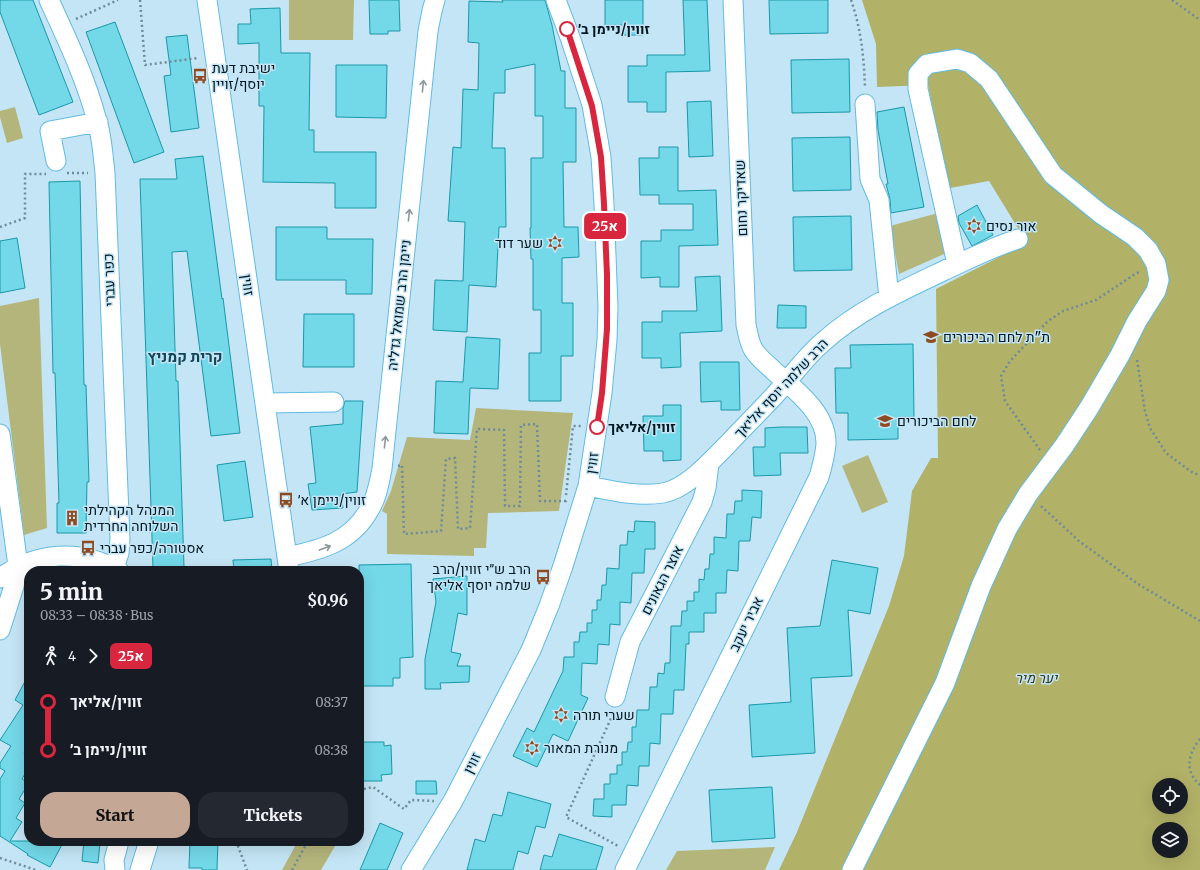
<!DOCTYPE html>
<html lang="en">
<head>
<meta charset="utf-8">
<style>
	:root { --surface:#171b24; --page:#242831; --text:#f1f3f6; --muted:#9ea1a6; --accent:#c5a796 }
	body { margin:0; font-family:Merriweather,Heebo,serif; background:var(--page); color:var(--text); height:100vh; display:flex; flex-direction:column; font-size:15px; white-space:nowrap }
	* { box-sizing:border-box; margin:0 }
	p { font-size:13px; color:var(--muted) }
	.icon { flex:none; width:22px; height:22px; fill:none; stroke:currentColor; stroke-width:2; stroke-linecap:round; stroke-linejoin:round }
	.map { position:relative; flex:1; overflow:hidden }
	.drawer { position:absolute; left:24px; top:566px; width:340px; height:280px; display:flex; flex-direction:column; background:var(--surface); border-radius:16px; box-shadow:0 4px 16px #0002 }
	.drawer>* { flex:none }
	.badge { padding:0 8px; border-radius:6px; font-size:14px; line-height:26px }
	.fabs { position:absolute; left:1152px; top:778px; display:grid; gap:8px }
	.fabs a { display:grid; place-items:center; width:36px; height:36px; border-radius:50%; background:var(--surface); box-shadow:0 4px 16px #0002; font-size:20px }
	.map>.badge { position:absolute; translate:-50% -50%; box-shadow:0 0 0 2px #fff }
	.legs { display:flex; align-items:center; gap:6px; height:44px; padding:0 16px; font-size:13px }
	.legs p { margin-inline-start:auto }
	.summary { display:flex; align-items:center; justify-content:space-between; height:68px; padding:0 16px }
	h1 { font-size:22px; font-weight:800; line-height:30px }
	.primary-button { display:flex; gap:8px; margin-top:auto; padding:8px 16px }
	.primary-button a { flex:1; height:46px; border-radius:16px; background:var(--accent); color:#111; font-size:16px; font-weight:800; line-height:46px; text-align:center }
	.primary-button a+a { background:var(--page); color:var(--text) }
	ul { padding:0 16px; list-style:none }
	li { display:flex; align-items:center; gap:14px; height:48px; font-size:15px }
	li i { display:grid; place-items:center; width:6px; height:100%; margin:0 5px; background:currentColor }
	li i::after { content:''; width:10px; height:10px; margin:-5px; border:3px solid; border-radius:50%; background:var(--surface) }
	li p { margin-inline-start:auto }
	li:first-child i { background:linear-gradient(#0000 50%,currentColor 0) }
	li:last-child i { background:linear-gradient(currentColor 50%,#0000 0) }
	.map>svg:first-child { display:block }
	.green { fill:#b4b57b }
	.forest { fill:#b1b167; fill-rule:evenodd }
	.building { fill:#73d8e8; stroke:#1a98a8 }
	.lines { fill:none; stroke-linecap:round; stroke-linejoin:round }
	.minor-casing { stroke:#62bbe2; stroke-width:21 }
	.path { stroke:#6f8b99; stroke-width:2.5; stroke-dasharray:2 3; stroke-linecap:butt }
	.minor { stroke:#fff; stroke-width:19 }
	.oneway { stroke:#8c979c }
	.line-1-casing { stroke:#fff; stroke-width:9 }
	.line-1 { stroke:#d7263d; stroke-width:6 }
	.stop-1-dot { fill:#fff; stroke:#d7263d; stroke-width:2 }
	.labels { text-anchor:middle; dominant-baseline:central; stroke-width:3; stroke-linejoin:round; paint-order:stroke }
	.stop-label { font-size:14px; font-weight:bold; fill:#001722; stroke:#c4e5f5; text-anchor:start }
	.poi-label { font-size:14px; fill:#001722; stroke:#c4e5f5; text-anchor:start }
	.street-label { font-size:14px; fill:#001722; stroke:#c4e5f5 }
	.park-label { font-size:14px; font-style:italic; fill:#383817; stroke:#c4e5f5 }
	.neighbourhood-label { font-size:15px; font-weight:bold; fill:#134559; stroke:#c4e5f5 }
</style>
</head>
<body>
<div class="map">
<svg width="1200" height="870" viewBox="0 0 1200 870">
	<rect width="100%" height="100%" fill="#c4e5f5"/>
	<path class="green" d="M289 0H354L353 40H289Z
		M15 107 23 138 7 143 0 117V111Z
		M942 212 944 254 899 274 890 226Z
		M39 298 47 528 24 535 0 344V306Z
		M476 408 573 413 559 511 488 513 486 548H474V556L387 554V514L382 511 391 491 407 437 470 440Z
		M868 455 888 502 862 513 842 466Z
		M298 841H338L321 870H282Z
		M775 847 765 870H666L677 851Z"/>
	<path class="forest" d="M862 0H1200V870H779L797 832 889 606 904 556 912 491 931 458H938L936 289 1027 243 989 181 950 188 945 168 928 85 877 87 876 44ZM1159 785H1181V807H1159ZM1159 829H1181V851H1159Z"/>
	<path class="building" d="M0 0H33L73 102 39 115 0 12Z
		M369 0H399L400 31H388V34H370Z
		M502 0H545L552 25 561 71H565V108H576V162H563L564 227H578L579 257 562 258V303H573V356H561V401H529V353H541V310H533V259H531L530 228H531V158H543V116H535V64L505 70V93H494L492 148H505L506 227H499L496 287 469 285 467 332 433 330 435 280 463 281 465 222 448 221 453 147 461 148 463 89 478 90 479 43 468 42 469 1 503 2Z
		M605 0H643V35H624V25H605Z
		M683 0H707L710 71 666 72V112H647V102H628V66H647V55H685Z
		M769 0H828V33L770 34Z
		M280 8 281 53H310L309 130H314V152H376V208H335V183L263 182 264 106H259V43L238 44V24H251L250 9Z
		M115 22 164 152 134 163 86 32Z
		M187 35 199 128 171 132 164 76 171 75 166 37Z
		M849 59 850 112 792 113 791 60Z
		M336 65H387L386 118 336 117Z
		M711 101 713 156 689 157 687 102Z
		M904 107 924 207 891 213 890 199 886 184H888L878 130 877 112Z
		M850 137 851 190 793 191 792 138Z
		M659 147H678V191L716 190 718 245 679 246V287H660V277L641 278V241H661V230H693V204H659V195H640L639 158H659Z
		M203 156 222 299 223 298 240 433 211 436 187 251 172 252 176 381H178L184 567 153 568 140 179H177L175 159Z
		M80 181 84 385H86L89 482H87L86 533H57V503H59L55 373H53L49 182Z
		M977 205 993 235 972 246 959 223 958 216Z
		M851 216 852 270 794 271 793 217Z
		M276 227H327V239H373L372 294H346V280H276Z
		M17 238 25 288 0 293V241Z
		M720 276 722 331 680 333 681 367 661 368V358H642V322H662V311H697L695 277Z
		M778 305 806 306V328H777Z
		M304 314H354V367H303Z
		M466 337 500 339 498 389 470 388 468 434 434 433 436 381 463 382Z
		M913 344 914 417H898V439L848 440V413H836L835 368H851L850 345Z
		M700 362H739L740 410H721V401L701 402Z
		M345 401H363L357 492 341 494 343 508 312 510 308 484 316 483 310 427 343 424V408Z
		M663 405H681V460L663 461V451H644L643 416H663Z
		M781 427H807L808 453H780L781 475 754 476 753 447H765V428Z
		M245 461 253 517 224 521 217 465Z
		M742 490 762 491 761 518 752 517 750 541H739L738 571 727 570 726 593H716V613H704V632H689V644H686L684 690H674L673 714H661L660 744 650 743 649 766H639L638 786 627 785 626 805H612V817L593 816 594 799H604V784H610V774H617V765H622V752H627L628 742H632V727H636L637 710H649L650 687H657L658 673 664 674 665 663H670L671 626H681L682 611H687V601H694V592H699V579L704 580 705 569H709L710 554H714V537L726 538 727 514H734L735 501H742Z
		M635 521 655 522V549H645L644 573H632L631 603 620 602V625L610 624 609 645 598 644 597 664 582 663 581 695 588 698 568 741 553 734 537 767 513 756 527 728 534 732 563 671 564 657H574V642H579L580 632H587V623H592V610H597V600H601L602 585H606L607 568 619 569 620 545H627L628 531 634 532Z
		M271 559 272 571H234L233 560Z
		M832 560 878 568 870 614 848 610 852 676 811 678 815 753 752 757 749 705 791 702 787 628 820 626Z
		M411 564 413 657 400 658V678H393V686H359V565Z
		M467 576V615L458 613 451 652 461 654 457 666H470L469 682 440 683 441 689H425V659L436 602 433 579Z
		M29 674V745L24 753 29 755V767L22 779 29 783 19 799 25 803 16 818 22 822 10 841H64L50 867 27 855 28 854 0 836V779L5 771 0 768V763L11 746 0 740 23 705 15 700Z
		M359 742H384V746L391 745 392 774 381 775 382 781H359Z
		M416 781H436L437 794H416Z
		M772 787 775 838 712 842 709 790Z
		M508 792 551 804 545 828 536 826 528 854 518 851 513 870H467L475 839 485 842 493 814 502 816Z
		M380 823 403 833 394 854 387 870H360Z
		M559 834 603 847 596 870H540L544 855 552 857Z
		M84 841 100 843 98 863 82 861Z
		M190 841H218L217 870H202V868H189Z"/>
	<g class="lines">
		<g class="minor-casing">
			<path id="minor" d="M49 0C67 39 86 79 97 121 102 137 103 156 105 173L120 539 119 553 114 568
				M207 0 289 571
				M865 104 870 179 879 200 889 298
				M56 161 50 131 98 122
				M265 403 334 402
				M0 434 18 566 14 586 0 630
				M588 486C613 491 638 497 663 493 686 489 710 462 726 446 742 429 758 413 774 396 791 378 804 358 823 342 857 311 901 291 943 271 967 260 992 247 1018 239
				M287 557C321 550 351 542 369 510 377 498 379 483 382 469L428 31 432 11 435 0
				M0 578C36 552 80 548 119 571
				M615 697 630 642 702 502 706 488 709 463
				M115 870 114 860 119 841
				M140 870 149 841
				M411 870 453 801 531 650 549 606 563 566 588 486 602 393 607 340 608 307 604 204 601 157 592 105 571 40 556 0
				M625 870 819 477C822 467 825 455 826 444 827 413 795 390 774 371 767 364 758 358 753 349 749 342 748 333 746 325L733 0
				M852 870 945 683 981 586 1007 529 1028 494 1064 446 1089 408 1120 355 1137 321 1156 291 1159 280 1156 264 1148 250 1135 237 1101 214 1053 175 989 79 970 63 957 59 927 64 918 74V89L957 264"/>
		</g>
		<path class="path" d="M140 0 145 65 198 58
			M851 0C861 28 864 58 865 88
			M1172 0 1200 20
			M76 19 118 0
			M67 173H88
			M0 227 25 218V174H46
			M1137 360 1145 411 1150 428 1166 453 1193 473 1200 475
			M1040 450 1005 401 1001 376 1010 361 1048 321 1063 311 1096 300 1135 274 1141 271
			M398 466 402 465 404 534 441 531 446 459 455 458 458 529 470 528 477 429 504 430 505 506H520L521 425 537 424 540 501H566V500
			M566 495 573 426H581
			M1041 506 1079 541 1138 584 1200 621
			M613 714 566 817 618 846
			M1200 739C1188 754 1184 771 1200 785
			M359 790 373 787 404 809 411 800 434 801
			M236 841 247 870
			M0 858 36 870
			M292 870 308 841"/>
		<use href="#minor" class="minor"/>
	</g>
	<defs><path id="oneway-shaft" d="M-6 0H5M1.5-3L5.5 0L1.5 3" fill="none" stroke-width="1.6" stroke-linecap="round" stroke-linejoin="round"/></defs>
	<g class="oneway">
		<use href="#oneway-shaft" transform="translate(423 86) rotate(-84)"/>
		<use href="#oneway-shaft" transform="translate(409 215) rotate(-84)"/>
		<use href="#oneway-shaft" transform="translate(385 442) rotate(-84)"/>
		<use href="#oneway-shaft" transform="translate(325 548) rotate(-20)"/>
	</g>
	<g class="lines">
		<g class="line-1-casing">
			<path id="line-1" d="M567 29 592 106 601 157 604 204 607 275V329L602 393 597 427"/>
		</g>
		<use href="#line-1" class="line-1"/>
	</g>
	<defs>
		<g id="bus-bare" transform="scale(1.2)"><path d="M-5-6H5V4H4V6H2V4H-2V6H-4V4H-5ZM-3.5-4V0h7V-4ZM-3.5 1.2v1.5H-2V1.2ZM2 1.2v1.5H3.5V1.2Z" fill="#8f4a21" stroke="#c4e5f5" stroke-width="2.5" paint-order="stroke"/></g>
		<g id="synagogue-bare" transform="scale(1.2)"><path d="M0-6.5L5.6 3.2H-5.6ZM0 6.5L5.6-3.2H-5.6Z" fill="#8f4a21" stroke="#c4e5f5" stroke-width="2.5" paint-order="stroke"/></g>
		<g id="school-bare" transform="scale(1.2)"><path d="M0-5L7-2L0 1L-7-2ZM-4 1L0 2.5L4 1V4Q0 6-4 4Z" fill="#8f4a21" stroke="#c4e5f5" stroke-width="2.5" paint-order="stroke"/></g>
		<g id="building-bare" transform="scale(1.2)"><path d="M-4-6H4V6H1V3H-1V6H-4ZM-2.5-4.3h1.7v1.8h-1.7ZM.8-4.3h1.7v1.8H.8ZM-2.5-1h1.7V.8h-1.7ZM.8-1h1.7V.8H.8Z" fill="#8f4a21" stroke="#c4e5f5" stroke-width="2.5" paint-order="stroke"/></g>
	</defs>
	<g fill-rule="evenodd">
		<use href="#bus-bare" x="200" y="76"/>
		<use href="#synagogue-bare" x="974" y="226"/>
		<use href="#synagogue-bare" x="555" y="243"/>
		<use href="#school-bare" x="931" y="337"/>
		<use href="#school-bare" x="885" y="421"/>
		<use href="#bus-bare" x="286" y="500"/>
		<use href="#building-bare" x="72" y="518"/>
		<use href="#bus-bare" x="88" y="548"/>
		<use href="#bus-bare" x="543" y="577"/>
		<use href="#synagogue-bare" x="561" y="715"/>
		<use href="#synagogue-bare" x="532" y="748"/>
	</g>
	<g class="stop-1-dot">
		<circle cx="567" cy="29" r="7"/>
		<circle cx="597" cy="427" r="7"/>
	</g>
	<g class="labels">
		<g class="stop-label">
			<text x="578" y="29">זווין/ניימן ב׳</text>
			<text x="608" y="427">זווין/אליאך</text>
		</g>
		<g class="poi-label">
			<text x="212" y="68">ישיבת דעת<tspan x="212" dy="16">יוסף/זויין</tspan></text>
			<text x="986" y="226">אור נסים</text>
			<text x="543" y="243" text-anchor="end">שער דוד</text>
			<text x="943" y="337">ת"ת לחם הביכורים</text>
			<text x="897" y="421">לחם הביכורים</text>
			<text x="298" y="500">זווין/ניימן א׳</text>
			<text x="84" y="510">המנהל הקהילתי<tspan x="84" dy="16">השלוחה החרדית</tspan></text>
			<text x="100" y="548">אסטורה/כפר עברי</text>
			<text x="531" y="569" text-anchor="end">הרב ש״י זווין/הרב<tspan x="531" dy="16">שלמה יוסף אליאך</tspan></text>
			<text x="573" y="715">שערי תורה</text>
			<text x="544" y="748">מנורת המאור</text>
		</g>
		<g class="street-label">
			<text transform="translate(741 198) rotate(-92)">שאדיקר נחום</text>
			<text transform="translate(109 280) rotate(-92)">כפר עברי</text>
			<text transform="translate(248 285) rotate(82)">זווין</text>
			<text transform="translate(399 305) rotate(-84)">ניימן הרב שמואל גדליה</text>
			<text transform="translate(781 388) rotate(-47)">הרב שלמה יוסף אליאך</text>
			<text transform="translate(592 463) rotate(-81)">זווין</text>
			<text transform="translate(662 580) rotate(-63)">אוצר הגאונים</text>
			<text transform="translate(746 624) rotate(-64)">אביר יעקב</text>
			<text transform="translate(472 763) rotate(-63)">זווין</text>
		</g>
		<g class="park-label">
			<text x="1036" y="678">יער מיר</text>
		</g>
		<g class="neighbourhood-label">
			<text x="185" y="356">קרית קמניץ</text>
		</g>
	</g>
</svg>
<div class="fabs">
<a><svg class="icon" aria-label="locate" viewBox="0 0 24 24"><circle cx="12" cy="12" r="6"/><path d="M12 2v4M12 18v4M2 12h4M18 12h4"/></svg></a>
<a><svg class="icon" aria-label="layers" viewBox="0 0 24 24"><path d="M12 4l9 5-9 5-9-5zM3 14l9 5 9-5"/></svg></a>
</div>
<b class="badge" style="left:605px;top:226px;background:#d7263d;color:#fff">25א</b>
<section class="drawer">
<div class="summary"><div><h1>5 min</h1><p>08:33 – 08:38 · Bus</p></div><b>$0.96</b></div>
<div class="legs"><svg class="icon" aria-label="walk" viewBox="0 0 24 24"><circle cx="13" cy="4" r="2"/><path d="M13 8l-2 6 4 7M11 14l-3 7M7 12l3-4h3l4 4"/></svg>4<svg class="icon" aria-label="forward" viewBox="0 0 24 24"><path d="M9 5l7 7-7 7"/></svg><b class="badge" style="background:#d7263d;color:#fff">25א</b></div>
<ul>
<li><i style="color:#d7263d"></i><b>זווין/אליאך</b><p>08:37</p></li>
<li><i style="color:#d7263d"></i><b>זווין/ניימן ב׳</b><p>08:38</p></li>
</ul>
<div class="primary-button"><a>Start</a><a>Tickets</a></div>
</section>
</div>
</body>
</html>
